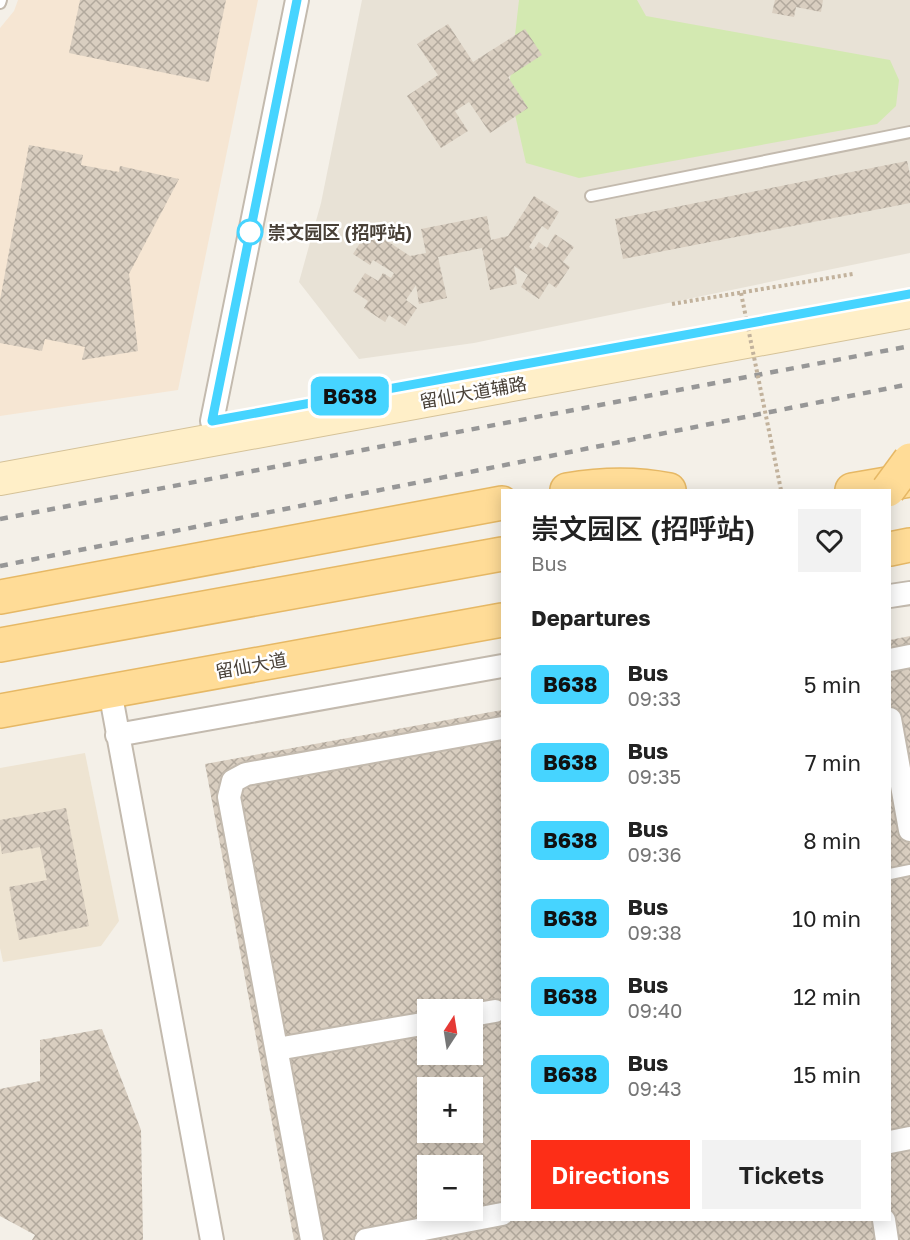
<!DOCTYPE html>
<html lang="en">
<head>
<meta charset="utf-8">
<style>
	:root { --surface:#fff; --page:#f2f2f2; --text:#222; --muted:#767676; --accent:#fd2e17 }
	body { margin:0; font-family:"Golos Text","Noto Sans SC",sans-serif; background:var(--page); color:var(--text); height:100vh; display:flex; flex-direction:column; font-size:22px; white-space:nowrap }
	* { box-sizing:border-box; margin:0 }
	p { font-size:20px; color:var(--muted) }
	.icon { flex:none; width:33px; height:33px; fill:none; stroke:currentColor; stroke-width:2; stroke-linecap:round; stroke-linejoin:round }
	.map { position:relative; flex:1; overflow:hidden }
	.drawer { position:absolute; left:501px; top:489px; width:390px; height:732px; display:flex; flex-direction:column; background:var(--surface); border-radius:0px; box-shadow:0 3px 15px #0003 }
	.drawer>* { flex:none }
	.badge { padding:0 12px; border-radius:9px; font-size:21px; line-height:39px }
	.needle { width:39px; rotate:12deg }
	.tools { position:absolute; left:417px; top:999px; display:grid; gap:12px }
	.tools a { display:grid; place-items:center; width:66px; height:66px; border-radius:0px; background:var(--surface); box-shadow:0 3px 15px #0003; font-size:30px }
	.map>.badge { position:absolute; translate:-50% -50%; box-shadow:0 0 0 3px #fff }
	h2 { padding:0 30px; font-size:22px; line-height:54px }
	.round { display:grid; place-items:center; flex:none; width:63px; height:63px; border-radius:0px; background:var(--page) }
	.overview { display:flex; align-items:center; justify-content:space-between; height:102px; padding:0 30px }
	h1 { font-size:28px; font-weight:600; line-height:45px }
	.button { display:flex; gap:12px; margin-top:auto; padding:12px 30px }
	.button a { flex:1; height:69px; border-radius:0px; background:var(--accent); color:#fff; font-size:24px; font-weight:600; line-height:69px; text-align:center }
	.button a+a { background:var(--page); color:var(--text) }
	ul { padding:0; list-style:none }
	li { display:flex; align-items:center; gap:18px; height:78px; padding:0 30px }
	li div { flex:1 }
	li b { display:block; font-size:22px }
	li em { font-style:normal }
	li .badge { min-width:66px; font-weight:700; text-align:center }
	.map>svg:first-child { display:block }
	.residential { fill:#e8e2d6 }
	.commercial { fill:#f6e6d3 }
	.education { fill:#eee4d2 }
	.garden { fill:#d3e9b1 }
	.building { fill:url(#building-cross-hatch); fill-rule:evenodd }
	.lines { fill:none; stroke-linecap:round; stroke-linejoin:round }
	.service-casing { stroke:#c3baae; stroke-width:14 }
	.minor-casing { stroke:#c3baae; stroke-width:26 }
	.secondary-casing { stroke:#d5c298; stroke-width:34 }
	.primary-casing { stroke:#e6b865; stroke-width:36 }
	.path { stroke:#c2b29c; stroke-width:4; stroke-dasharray:3 3; stroke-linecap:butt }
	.service { stroke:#fff; stroke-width:10 }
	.minor { stroke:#fff; stroke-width:22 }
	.secondary { stroke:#ffefc8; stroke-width:32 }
	.primary { stroke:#ffdc97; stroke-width:33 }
	.rail { stroke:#979797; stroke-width:4.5; stroke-dasharray:8 8; stroke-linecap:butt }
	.primary-bridge-casing { stroke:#e6b865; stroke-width:36; stroke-linecap:butt }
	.path-bridge { stroke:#c2b29c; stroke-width:4; stroke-dasharray:3 3; stroke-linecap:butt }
	.primary-bridge { stroke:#ffdc97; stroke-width:33 }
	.line-casing { stroke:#fff; stroke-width:14 }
	.line { stroke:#46d4ff; stroke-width:9 }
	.stop-dot { fill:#fff; stroke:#46d4ff; stroke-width:3 }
	.labels { text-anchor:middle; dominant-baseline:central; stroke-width:5; stroke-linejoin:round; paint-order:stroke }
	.stop-label { font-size:18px; font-weight:bold; fill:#484037; stroke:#fff; text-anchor:start }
	.street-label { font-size:18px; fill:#484037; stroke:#fff }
</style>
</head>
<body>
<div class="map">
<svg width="910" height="1240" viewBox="0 0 910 1240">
	<defs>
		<pattern id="building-cross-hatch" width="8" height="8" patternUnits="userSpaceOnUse" patternTransform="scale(1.5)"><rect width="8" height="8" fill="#d9cec0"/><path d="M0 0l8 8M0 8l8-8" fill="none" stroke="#b2a99d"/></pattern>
	</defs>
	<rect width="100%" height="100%" fill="#f4f0e8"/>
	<path class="residential" d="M362 0H910V253L474 343 359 359 299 282 321 203Z"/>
	<path class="commercial" d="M18 0H258L178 390 0 416V28L14 11Z"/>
	<path class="education" d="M85 753 119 921 101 946 3 962 0 948V768Z"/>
	<path class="garden" d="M519 0H637L646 16 890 60 899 80 896 106 877 124 579 178 526 163 509 88Z"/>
	<path class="building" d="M80 0H226L209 82 69 53Z
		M775 0H823L821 12 796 7 794 17 772 13Z
		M448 24 473 62 525 29 542 55 508 77 528 108 490 133 469 102 455 111 468 131 441 148 407 96 438 75 417 44Z
		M29 145 83 155 81 165 119 172 120 166 179 179 129 274 138 351 82 360 85 347 45 339 42 351 0 343V300Z
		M907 161 910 174V203L623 259 615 219Z
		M534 196 559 212 548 230 542 226 529 247 533 250 539 242 547 248 555 234 574 247 563 262 570 267 556 288 549 283 539 299 521 287 528 275 514 266 517 284 490 290 482 248 438 257 447 298 419 304 416 285 406 300 417 308 405 326 389 315 385 322 364 308 368 301 353 291 365 273 378 281 383 273 391 278 394 273 373 260 370 265 353 254 369 229 410 256 426 253 421 229 487 216 491 240 508 236Z
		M910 636V1240H294L205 764 502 710V1220H890V640ZM428 1010H472V1054H428ZM428 1088H472V1132H428ZM428 1166H472V1210H428Z
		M66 808 89 926 19 940 9 887 47 880 40 847 2 854 0 841V820Z
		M102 1029 141 1130 143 1240H32L35 1235 0 1216V1089L40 1081V1040Z"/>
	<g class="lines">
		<g class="service-casing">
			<path id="service" d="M0 3 1 0
				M591 196 910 132
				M890 874 910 870"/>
		</g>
		<g class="minor-casing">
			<path id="minor" d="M212 421 297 0
				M890 596 910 593
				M890 660 910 656
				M110 691 212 1240
				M890 719 910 830
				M117 735 502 666
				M472 1015 495 1011
				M277 1049 428 1023
				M890 1142 910 1138
				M884 1220 887 1240
				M312 1240 229 797 233 781 246 774 502 728
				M366 1240 502 1214"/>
		</g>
		<g class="secondary-casing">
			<path id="secondary" d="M0 479 910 312"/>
		</g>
		<g class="primary-casing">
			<path id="primary" d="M567 490C602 484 635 483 669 490
				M852 490 910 480
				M890 549 910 545
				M0 597 502 503
				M0 645 502 554
				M0 711 502 620"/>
		</g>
		<path class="path" d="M672 304 853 274"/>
		<use href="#service" class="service"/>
		<use href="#minor" class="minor"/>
		<use href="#secondary" class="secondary"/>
		<use href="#primary" class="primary"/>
		<path class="rail" d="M0 519 910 346
			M0 566 910 384"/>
		<g class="primary-bridge-casing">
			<path id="primary-bridge" d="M888 490 910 460"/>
		</g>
		<path class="path-bridge" d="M741 293 781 490"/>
		<use href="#primary-bridge" class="primary-bridge"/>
	</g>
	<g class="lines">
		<g class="line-casing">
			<path id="line" d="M297 0 212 421 910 294"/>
		</g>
		<use href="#line" class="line"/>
	</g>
	<circle class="stop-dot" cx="250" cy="232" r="12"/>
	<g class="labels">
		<g class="stop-label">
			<text x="268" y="232">崇文园区 (招呼站)</text>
		</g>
		<g class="street-label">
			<text transform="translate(473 392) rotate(-10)">留仙大道辅路</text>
			<text transform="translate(251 665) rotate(-10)">留仙大道</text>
		</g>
	</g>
</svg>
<div class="tools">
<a><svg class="needle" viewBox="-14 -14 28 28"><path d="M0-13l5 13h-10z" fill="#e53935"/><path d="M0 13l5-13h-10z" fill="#767676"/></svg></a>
<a>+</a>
<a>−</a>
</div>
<b class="badge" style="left:350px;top:396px;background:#46d4ff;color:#111">B638</b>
<section class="drawer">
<div class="overview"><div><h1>崇文园区 (招呼站)</h1><p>Bus</p></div><a class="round"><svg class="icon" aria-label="heart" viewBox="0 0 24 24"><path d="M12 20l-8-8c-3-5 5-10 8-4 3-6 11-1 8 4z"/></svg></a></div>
<h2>Departures</h2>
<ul>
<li><span class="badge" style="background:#46d4ff;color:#111">B638</span><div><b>Bus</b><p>09:33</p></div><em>5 min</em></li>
<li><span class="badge" style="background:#46d4ff;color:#111">B638</span><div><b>Bus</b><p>09:35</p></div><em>7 min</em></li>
<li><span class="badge" style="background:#46d4ff;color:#111">B638</span><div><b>Bus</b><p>09:36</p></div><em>8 min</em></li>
<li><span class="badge" style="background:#46d4ff;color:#111">B638</span><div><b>Bus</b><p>09:38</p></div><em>10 min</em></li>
<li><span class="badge" style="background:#46d4ff;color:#111">B638</span><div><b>Bus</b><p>09:40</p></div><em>12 min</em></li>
<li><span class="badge" style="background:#46d4ff;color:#111">B638</span><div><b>Bus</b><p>09:43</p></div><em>15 min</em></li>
</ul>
<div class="button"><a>Directions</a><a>Tickets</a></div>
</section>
</div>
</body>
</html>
